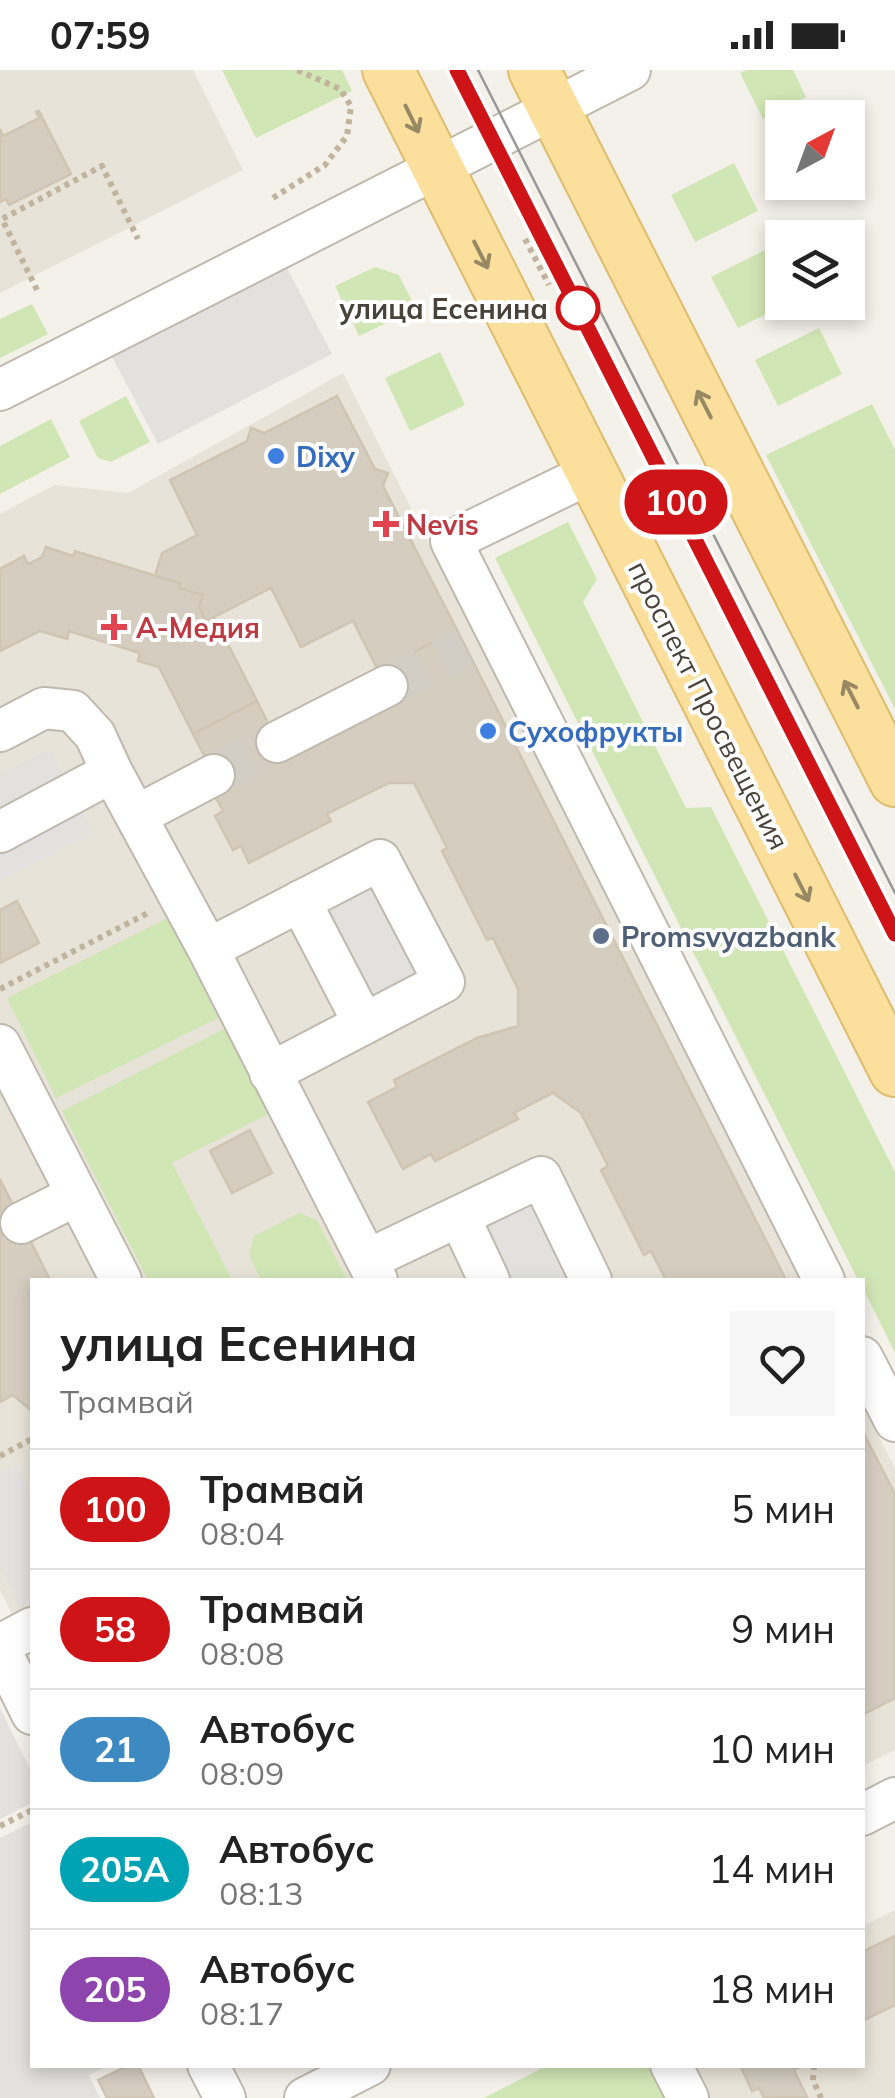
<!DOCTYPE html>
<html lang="ru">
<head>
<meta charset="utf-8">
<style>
	:root { --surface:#fff; --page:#f6f6f6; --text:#222; --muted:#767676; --line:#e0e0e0 }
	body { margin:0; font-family:Mulish,sans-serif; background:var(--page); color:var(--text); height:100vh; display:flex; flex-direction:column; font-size:38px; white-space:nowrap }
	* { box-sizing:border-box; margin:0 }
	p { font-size:32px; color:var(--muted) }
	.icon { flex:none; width:55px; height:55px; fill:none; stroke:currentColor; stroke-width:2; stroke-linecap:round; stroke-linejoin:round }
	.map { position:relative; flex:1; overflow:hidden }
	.side { position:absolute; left:30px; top:1208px; width:835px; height:790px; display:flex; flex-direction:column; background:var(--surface); border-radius:0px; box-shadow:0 5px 15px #0003 }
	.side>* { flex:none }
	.badge { padding:0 20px; border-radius:32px; font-size:35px; line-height:65px }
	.needle { width:65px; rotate:41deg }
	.fabs { position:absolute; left:765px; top:30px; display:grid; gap:20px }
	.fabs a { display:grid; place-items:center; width:100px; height:100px; border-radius:0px; background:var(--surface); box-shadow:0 5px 15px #0003; font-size:50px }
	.map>.badge { position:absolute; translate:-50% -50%; box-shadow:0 0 0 5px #fff }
	.round { display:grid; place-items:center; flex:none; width:105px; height:105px; border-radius:0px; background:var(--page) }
	.summary { display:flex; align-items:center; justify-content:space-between; height:170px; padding:0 30px }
	h1 { font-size:48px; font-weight:700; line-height:75px }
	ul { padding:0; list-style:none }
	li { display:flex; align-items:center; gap:30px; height:120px; padding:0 30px; border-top:2px solid var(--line) }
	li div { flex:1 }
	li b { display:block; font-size:38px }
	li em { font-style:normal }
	li .badge { min-width:110px; font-weight:700; text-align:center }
	.status { display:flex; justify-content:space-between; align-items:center; height:70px; padding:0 50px; background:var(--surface); direction:ltr }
	.status svg { height:28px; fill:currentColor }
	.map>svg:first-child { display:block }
	.residential { fill:#e8e3d8 }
	.green { fill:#d1e6b5 }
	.parking { fill:#e3e1de }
	.building { fill:#d5cdc0; stroke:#d0c4b3; stroke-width:2.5 }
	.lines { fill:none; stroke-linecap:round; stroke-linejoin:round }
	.minor-tunnel { stroke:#d2cec6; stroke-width:40; stroke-dasharray:40 20; stroke-linecap:butt }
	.minor-casing { stroke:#bfb9ad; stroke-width:44 }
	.major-casing { stroke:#dfbc6d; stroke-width:54 }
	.path { stroke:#c1b49e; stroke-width:6; stroke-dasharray:5 5; stroke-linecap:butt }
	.minor { stroke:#fff; stroke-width:40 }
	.major { stroke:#fadf9d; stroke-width:50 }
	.tram { stroke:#989898; stroke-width:2.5 }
	.oneway { stroke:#988965 }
	.line-casing { stroke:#fff; stroke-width:22 }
	.line { stroke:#ce1417; stroke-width:15 }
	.stop-dot { fill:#fff; stroke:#ce1417; stroke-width:5 }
	.shop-dot { fill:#3f7fe0; stroke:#fff; stroke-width:4 }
	.health-dot { fill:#e0444e; stroke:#fff; stroke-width:4 }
	.service-dot { fill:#5c6f8a; stroke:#fff; stroke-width:4 }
	.labels { text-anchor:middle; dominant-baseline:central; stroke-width:8; stroke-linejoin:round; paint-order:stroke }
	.stop-label { font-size:28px; font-weight:bold; fill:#484238; stroke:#fff; text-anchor:end }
	.shop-label { font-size:28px; font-weight:bold; fill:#366cbe; stroke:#fff; text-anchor:start }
	.health-label { font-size:28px; font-weight:bold; fill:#be3a42; stroke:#fff; text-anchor:start }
	.street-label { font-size:28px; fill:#484238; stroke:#fff }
	.service-label { font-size:28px; font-weight:bold; fill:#4e5e75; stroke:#fff; text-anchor:start }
</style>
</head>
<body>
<div class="status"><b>07:59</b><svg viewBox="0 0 49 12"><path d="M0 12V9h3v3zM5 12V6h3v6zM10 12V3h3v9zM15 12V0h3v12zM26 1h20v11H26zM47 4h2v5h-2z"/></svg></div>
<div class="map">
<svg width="895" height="2028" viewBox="0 0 895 2028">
	<rect width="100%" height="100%" fill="#f4f1ea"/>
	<path class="residential" d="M0 0H193L243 100 0 223Z
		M343 303 800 1210H32V1584L0 1520V444L54 415 128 423Z
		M862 1333 895 1398V1680L863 1696Z
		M895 1840V2028H518L584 1995H862L863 1856Z"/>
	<path class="green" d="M222 0H342L352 21 256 68Z
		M747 0H793L806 27 763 49 740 3Z
		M734 93 758 141 695 172 671 125Z
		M777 174 782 185V232L789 233 738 258 711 207Z
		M375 197 399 205 416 239 359 266 335 216Z
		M32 234 48 264 0 288V249Z
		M819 258 842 304 778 336 755 290Z
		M440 282 465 335 410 361 385 308Z
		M126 326 150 372 111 392 98 388 79 351Z
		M872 334 895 380V639L766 385Z
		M51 349 70 387 0 424V376Z
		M568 452 597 509 583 532 686 738 711 737 895 1102V1283L863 1218 862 1210H858L495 488Z
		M168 848 218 948 56 1028 7 928Z
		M230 956 274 1041 172 1093 232 1210H148L62 1041Z
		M299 1143 317 1150 347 1210H261L249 1185 254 1166Z
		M548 1995H660L677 2028H484Z"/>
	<path class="parking" d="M286 196 332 284 158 374 112 287Z
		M50 679 93 763 0 810V705Z
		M371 807 423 908 374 933 322 832Z
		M536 1129 577 1210H511L483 1156Z
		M16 1394 32 1427V1530L19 1537 0 1498V1402Z
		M0 1638 32 1703V1733L0 1749Z
		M32 1752V1995H110L89 2005 100 2028H0V1768Z"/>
	<path class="building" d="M39 41 71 104 9 135 6 129 0 132V59L3 66 39 48 36 42Z
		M337 326 375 399 388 403 383 416 457 560 378 600 353 551 301 577 271 518 206 551 199 537 203 525 179 518 180 513 155 506 162 483 197 465 170 410 247 371 251 358 264 363Z
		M46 477 73 486 75 481 180 513 179 518 203 525 199 537 206 551 214 547 257 631 193 664 159 597 138 591 140 583 69 561 67 569 40 561 0 581V499L24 486 28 494 42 487Z
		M457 560 786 1210H666L651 1181 644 1185 601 1100 608 1096 581 1043 553 1023 514 1043 518 1049 435 1091 431 1084 403 1099 368 1032 397 1017 394 1010 477 968 518 956V919L493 868 487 870 442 781 447 778 414 713H389L327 744 331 751 249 793 241 776 233 780 215 746 223 741 214 724V705L193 664 257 631 285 688 378 600Z
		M17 831 39 873 0 893V840Z
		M250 1060 272 1103 232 1123 210 1081Z
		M0 1109 50 1210H32V1341L13 1325 0 1332Z
		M862 1360 895 1424V1628L862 1645Z
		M895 1866V1935L862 1951V1882Z
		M129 1995H138L154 2028H107L98 2010Z
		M740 1995H804L794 2000 807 2027 764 2028 759 2018 752 2021Z"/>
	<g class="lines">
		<path class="minor-tunnel" d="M387 616 464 576
			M214 705 277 672"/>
		<g class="minor-casing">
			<path id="minor" d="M0 320 630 0
				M591 403 451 471 824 1210
				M0 661 44 638 73 641 95 665 112 702 208 879 377 1210
				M277 672 387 616
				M136 746 214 705
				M0 762 112 702
				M300 831 364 954
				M208 879 380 790 444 912 270 1003
				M0 975 121 1210
				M459 1146 489 1210
				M21 1153 77 1125
				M367 1190 541 1107 591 1210
				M862 1287 895 1351
				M0 1575 32 1558
				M0 1579 32 1644
				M862 1745 895 1728
				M208 1995 225 2028
				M671 1995 688 2028
				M305 2028 370 1995"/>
		</g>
		<g class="major-casing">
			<path id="major" d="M388 0 895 1001
				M534 0 895 711"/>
		</g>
		<path class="path" d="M273 128 325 95 347 66 351 36 340 19 297 0
			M525 169 549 215
			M37 220 2 149 102 96 138 169
			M0 919 150 842
			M0 1386 32 1369
			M0 1756 32 1740
			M814 1995 813 2010 821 2028"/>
		<use href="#minor" class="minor"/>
		<use href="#major" class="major"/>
		<path class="tram" d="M457 0 895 864
			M478 0 895 823"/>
	</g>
	<defs><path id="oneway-shaft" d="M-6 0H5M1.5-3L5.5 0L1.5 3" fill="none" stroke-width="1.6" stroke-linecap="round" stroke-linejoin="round" transform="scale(2.5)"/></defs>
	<g class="oneway">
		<use href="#oneway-shaft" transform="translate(412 49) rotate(64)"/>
		<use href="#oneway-shaft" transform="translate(481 185) rotate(63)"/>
		<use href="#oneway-shaft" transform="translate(704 334) rotate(-117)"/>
		<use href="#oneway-shaft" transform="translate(851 624) rotate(-117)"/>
		<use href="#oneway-shaft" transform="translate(802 818) rotate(63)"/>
	</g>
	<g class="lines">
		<g class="line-casing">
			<path id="line" d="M457 0 895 864"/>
		</g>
		<use href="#line" class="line"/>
	</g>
	<circle class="stop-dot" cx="578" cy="238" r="20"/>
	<g class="shop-dot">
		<circle cx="276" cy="386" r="10"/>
		<circle cx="488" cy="661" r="10"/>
	</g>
	<g class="health-dot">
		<path d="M381 439h10v10h10v10h-10v10h-10v-10h-10v-10h10z"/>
		<path d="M109 542h10v10h10v10h-10v10h-10v-10h-10v-10h10z"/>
	</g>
	<circle class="service-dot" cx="601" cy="866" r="10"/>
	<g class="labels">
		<g class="stop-label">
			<text x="548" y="238">улица Есенина</text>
		</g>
		<g class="shop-label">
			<text x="296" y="386">Dixy</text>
			<text x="508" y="661">Сухофрукты</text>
		</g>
		<g class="health-label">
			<text x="406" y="454">Nevis</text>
			<text x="136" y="557">А-Медия</text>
		</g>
		<g class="street-label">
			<text transform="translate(709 635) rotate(63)">проспект Просвещения</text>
		</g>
		<g class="service-label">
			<text x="621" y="866">Promsvyazbank</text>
		</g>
	</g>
</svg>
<div class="fabs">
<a><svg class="needle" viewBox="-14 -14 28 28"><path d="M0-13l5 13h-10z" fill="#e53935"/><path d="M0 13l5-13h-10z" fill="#767676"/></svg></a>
<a><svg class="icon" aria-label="layers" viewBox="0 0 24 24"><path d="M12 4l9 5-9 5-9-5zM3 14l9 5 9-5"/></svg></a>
</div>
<b class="badge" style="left:676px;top:432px;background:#ce1417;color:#fff">100</b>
<section class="side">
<div class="summary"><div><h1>улица Есенина</h1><p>Трамвай</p></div><a class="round"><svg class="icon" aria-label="heart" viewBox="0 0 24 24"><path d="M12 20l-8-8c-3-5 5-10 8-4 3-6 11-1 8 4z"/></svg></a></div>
<ul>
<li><span class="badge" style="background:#ce1417;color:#fff">100</span><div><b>Трамвай</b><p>08:04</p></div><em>5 мин</em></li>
<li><span class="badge" style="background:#ce1417;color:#fff">58</span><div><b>Трамвай</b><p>08:08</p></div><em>9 мин</em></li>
<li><span class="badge" style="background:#3d8ac2;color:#fff">21</span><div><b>Автобус</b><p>08:09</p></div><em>10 мин</em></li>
<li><span class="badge" style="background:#00a3b4;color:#fff">205А</span><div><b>Автобус</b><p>08:13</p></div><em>14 мин</em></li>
<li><span class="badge" style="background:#8e44ad;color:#fff">205</span><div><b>Автобус</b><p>08:17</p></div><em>18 мин</em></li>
</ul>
</section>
</div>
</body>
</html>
